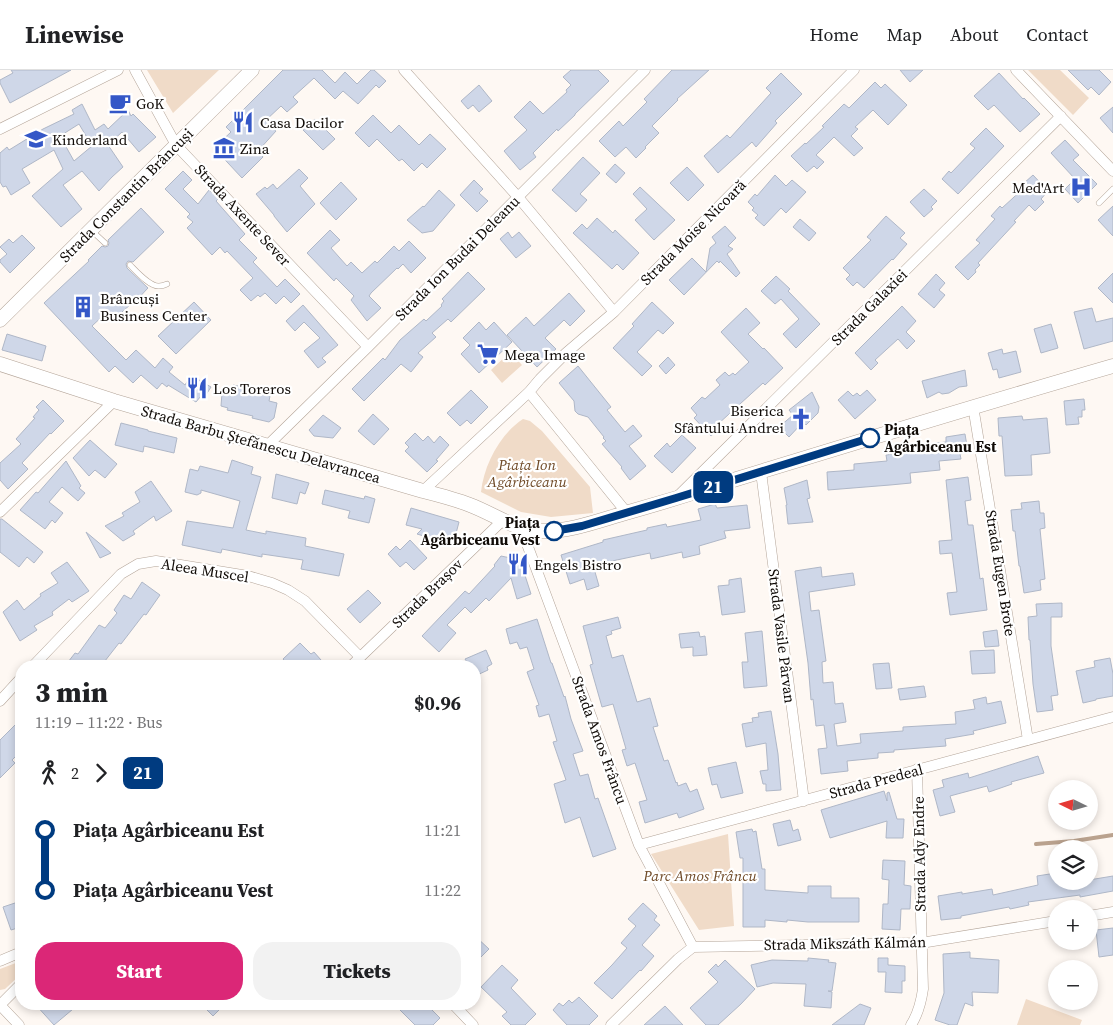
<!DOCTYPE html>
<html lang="en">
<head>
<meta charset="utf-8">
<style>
	:root { --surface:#fff; --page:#f2f2f2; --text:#202124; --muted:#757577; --line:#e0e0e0; --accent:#db2777 }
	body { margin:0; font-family:"Source Serif 4",serif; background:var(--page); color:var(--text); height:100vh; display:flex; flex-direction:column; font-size:19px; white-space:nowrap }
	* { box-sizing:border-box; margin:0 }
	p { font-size:16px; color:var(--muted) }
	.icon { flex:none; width:28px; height:28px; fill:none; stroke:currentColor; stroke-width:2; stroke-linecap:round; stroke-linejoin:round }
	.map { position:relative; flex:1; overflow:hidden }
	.side { position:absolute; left:15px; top:590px; width:466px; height:350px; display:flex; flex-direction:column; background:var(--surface); border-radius:20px; box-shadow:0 2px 8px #0003 }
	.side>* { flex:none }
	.badge { padding:0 10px; border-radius:8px; font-size:18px; line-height:32px }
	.needle { width:32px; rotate:275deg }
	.buttons { position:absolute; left:1048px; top:710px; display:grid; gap:10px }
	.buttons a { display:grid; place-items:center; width:50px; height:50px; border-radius:50%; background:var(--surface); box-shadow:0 2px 8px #0003; font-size:25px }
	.map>.badge { position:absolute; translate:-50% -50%; box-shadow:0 0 0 2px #fff }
	.legs { display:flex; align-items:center; gap:8px; height:55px; padding:0 20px; font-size:16px }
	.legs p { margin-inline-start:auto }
	.summary { display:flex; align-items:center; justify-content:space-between; height:85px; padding:0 20px }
	h1 { font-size:28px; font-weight:800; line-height:38px }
	.cta { display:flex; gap:10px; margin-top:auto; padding:10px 20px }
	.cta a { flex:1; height:58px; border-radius:20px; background:var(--accent); color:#fff; font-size:20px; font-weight:800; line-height:58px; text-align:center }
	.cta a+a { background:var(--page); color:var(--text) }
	ul { padding:0 20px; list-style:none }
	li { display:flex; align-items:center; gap:18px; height:60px; font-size:19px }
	li i { display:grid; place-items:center; width:8px; height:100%; margin:0 6px; background:currentColor }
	li i::after { content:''; width:12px; height:12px; margin:-6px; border:4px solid; border-radius:50%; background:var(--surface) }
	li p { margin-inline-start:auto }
	li:first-child i { background:linear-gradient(#0000 50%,currentColor 0) }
	li:last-child i { background:linear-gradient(currentColor 50%,#0000 0) }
	header { display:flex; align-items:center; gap:30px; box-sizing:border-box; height:70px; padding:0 25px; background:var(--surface); border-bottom:1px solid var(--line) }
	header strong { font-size:24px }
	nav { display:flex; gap:28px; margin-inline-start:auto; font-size:18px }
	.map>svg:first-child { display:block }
	.green { fill:#f0dbc8 }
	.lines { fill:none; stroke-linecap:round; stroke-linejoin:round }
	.stream { stroke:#baa28e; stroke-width:4 }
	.building { fill:#cfd7e8; stroke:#afb7c7; fill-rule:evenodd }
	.lane-casing { stroke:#b4a599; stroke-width:6 }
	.street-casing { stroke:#b4a599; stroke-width:11 }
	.secondary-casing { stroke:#b4a599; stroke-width:15 }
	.lane { stroke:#fff; stroke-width:5 }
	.street { stroke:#fff; stroke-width:10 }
	.secondary { stroke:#fff; stroke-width:14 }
	.line-1-casing { stroke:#fff; stroke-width:11 }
	.line-1 { stroke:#003b80; stroke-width:8 }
	.stop-1-dot { fill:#fff; stroke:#003b80; stroke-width:2.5 }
	.labels { text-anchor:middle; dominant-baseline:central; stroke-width:4.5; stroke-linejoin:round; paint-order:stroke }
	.poi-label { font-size:15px; fill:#100b07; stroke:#fff; text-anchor:start }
	.street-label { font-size:15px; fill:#100b07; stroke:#fff }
	.stop-label { font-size:15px; font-weight:bold; fill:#100b07; stroke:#fff; text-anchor:start }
	.park-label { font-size:15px; font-style:italic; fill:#704b28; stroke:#fff }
</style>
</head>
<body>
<header>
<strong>Linewise</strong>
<nav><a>Home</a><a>Map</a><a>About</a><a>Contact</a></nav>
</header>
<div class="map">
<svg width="1113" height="955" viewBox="0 0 1113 955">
	<rect width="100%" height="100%" fill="#fef8f3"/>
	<path class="green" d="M147 0H219L173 43Z
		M1028 0H1060L1089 28 1073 45Z
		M510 282 522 295 502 313 491 300Z
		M523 349 530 351 542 361 590 417 593 443 551 447 521 442 481 422C484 395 500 364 523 349Z
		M728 764 734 856 699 860 651 784Z
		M21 891V904L5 919 0 920V899Z
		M1026 929 1082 950 1080 955H1017Z"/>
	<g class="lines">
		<path class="stream" d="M1036 774 1074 771 1113 765"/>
	</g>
	<path class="building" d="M11 0H71L10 33 0 13V10L13 3Z
		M283 0H322L335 13 345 2 357 14 371 0H374L386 11 379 18 376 15 358 34 343 21 335 29 314 8 293 27 298 32 287 42 281 36 265 51 276 61 258 81 263 87 242 108 214 78 231 62 226 57Z
		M571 0H598L609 11 575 44V45L558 61 557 59 533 83 536 87 520 100 504 81 527 60 514 47 530 31 543 44 567 22 566 20 571 15 563 7Z
		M672 0H709L677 29 678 30 652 56 659 63 645 77 646 78 636 88 626 77 615 87 599 71 619 51 623 56 647 32 644 29Z
		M900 0H923L910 12Z
		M1068 0H1099L1111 12 1099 25 1091 17 1088 20Z
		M781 3 802 24 775 51 777 53 756 77 752 72 718 103 704 86 727 65 730 68 771 23 766 18Z
		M999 3 1023 29 1024 28 1040 44 1020 62 994 35 988 40 974 26Z
		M875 12 881 18 885 14 907 35 888 55 873 40 855 57 858 59 851 66 863 78 854 86 834 67 816 85 824 92 817 99 814 96 807 102 791 86 805 73 806 74 824 57 822 56 844 34 849 38Z
		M479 15 492 31 479 42 473 35 468 39 461 31Z
		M82 34 95 60 104 54 108 59 128 40 131 46 133 44 156 67 139 82 122 62 108 75 123 97 112 107 99 121 82 101 63 115 82 139 61 157 32 126 63 99 54 80 22 99 30 113 11 125 6 116 3 117 0 112V83L7 77 9 80 43 59 74 44 72 40ZM79 54 92 76 74 91 60 66Z
		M1113 37V63L1100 48Z
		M373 45 391 63 399 55 419 75 430 64 446 79 427 98 422 93 414 101 402 89 399 91 377 69 369 77 355 63Z
		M315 49 335 69 323 80 303 60Z
		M986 58 1004 76 958 124 942 109 949 101 951 103 975 78 970 74Z
		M1065 70 1079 85 1073 90 1097 114 1078 133 1065 119 1075 109 1051 83Z
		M583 87 600 103 580 124 587 130 576 142 552 120Z
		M615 94 625 103 616 113 606 104Z
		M687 97 704 115 688 131 670 113Z
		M299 99 308 108 300 116 315 134 287 162 274 146V145L256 124 265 117 267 119 273 114 277 119Z
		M183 101 192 110 183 119 198 134 209 120 218 129 216 131 245 164 239 170 257 188 253 192 277 217 285 209 300 224 291 233 284 226 276 234 265 223 260 227 258 225 251 231 240 220 253 208 227 181 225 183 220 177 212 185 187 158 193 152 187 147 190 144 165 119Z
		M775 105 786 116 792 110 806 122 786 143 781 138 764 156 755 148 758 145 752 140 754 138 748 132 755 124 757 126Z
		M1033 105 1048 121 1041 129 1044 132 1035 141 1029 135 1014 151 1016 152 978 193 980 195 975 200 976 202 968 210 955 197 980 173 976 170 995 149 991 146 1000 136 1002 138 1025 117 1023 114Z
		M474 110 483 119 479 123 488 131 477 142 460 125Z
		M341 112 357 129 336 150 320 133Z
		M640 117 675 150 654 170 635 150 647 139 633 124Z
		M924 119 937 131 931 137 933 139 924 147 910 132Z
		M439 120 455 135 433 161 422 163 407 150 423 136 424 137Z
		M1113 136V166L1098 150Z
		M141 138 164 162 133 192 128 191 126 194 127 198 148 218 132 235 131 234 114 249 107 242 92 256 126 290 136 280 155 298 163 288 173 297 169 302 185 315 190 307H194L211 317 204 328 201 326 196 332 168 315 167 317 162 313 157 319 141 305 133 313 115 296 109 302 44 233 89 191 88 190 102 176 105 177 108 176 109 173 108 170Z
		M886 146 905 163 900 168 907 174 893 190 892 189 864 218 857 212 853 216 846 209 850 205 843 198 871 170 867 167Z
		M597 148 613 163 615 160 639 183 623 200 617 194 612 199 573 163 582 154 587 159Z
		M800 149 816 163 809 171 793 157Z
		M725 156 736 168 728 176 733 179 727 184 740 203 736 207 720 191 719 193 717 191 684 225 669 210 692 188 706 202 710 178 716 173 712 167Z
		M330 160 340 170 331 178 347 196 351 192 362 203 375 191 377 193 394 176 399 181 409 171 426 188 411 203 403 194 398 199 397 198 371 223 369 226 381 238 367 251 351 230 354 226 336 208 334 211 307 183Z
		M508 162 512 168 519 162 531 176 516 188 500 169Z
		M22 165 35 178 10 203 0 192V190L7 184 0 177 9 169 13 173Z
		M468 202 485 219 451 252 448 249 432 263 436 267 418 283 423 287 411 302 401 294 364 331 352 319 383 288 385 290 400 270 424 249 426 251 442 236 441 235 444 231 442 229Z
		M1113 203V233L1098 218Z
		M936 204 945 213 939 220 945 225 934 238 918 224Z
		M776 206 790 219 788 221 820 254 796 278 783 264 799 249 781 229 775 234 761 221Z
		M569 223 585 241 570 256 564 250 545 268 556 279 537 297 507 265 526 247 534 256Z
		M194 232 211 250 176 284 158 266Z
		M652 232 674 253 663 264 658 260 637 282 652 296 642 306 613 278 634 256 632 254Z
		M303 235 338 275 322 288 326 292 318 298 304 281 320 268 304 252 295 261 286 251Z
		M902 236 916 251 906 262 915 271 907 279 898 269 875 290 878 293 871 300 855 283Z
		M746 238 760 253 748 264 763 279 764 278 783 298 765 315 763 313 717 355 720 358 711 366 694 348 697 345 691 338 702 327 705 329 720 315 716 310 725 302 729 306 733 303 735 305 749 292 721 262Z
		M1092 238 1096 252 1113 248V271L1084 279 1074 242Z
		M479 252 486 260 494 252 512 272 479 303 461 284 470 275 463 268Z
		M1051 254 1058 278 1041 283 1034 259Z
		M7 264 46 276 42 291 2 280Z
		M1002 279 1003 284 1016 281 1021 302 999 308 997 299 993 300 988 283Z
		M668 287 675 295 666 304 659 296Z
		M578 296 611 337 607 340 625 362 633 355 642 366 629 376 646 396 630 410 621 398 622 397 602 374 606 371 603 368 604 367 588 347 578 344 575 341 574 331 559 313Z
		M965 300 967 316 959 317 949 323 942 324 939 322 927 328 922 311Z
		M233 315 258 320V319L271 321 269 331 277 333 274 348 269 352 252 348 253 346 227 340 228 338 221 336 222 323 231 325Z
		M471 320 488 337 471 354 467 350 460 356 447 343Z
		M867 320 876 330 855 349 838 330 848 321 853 326 857 323 860 326Z
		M812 322 819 337 818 343 806 355 803 352 789 367 779 357 793 345 789 340Z
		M1084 329 1085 340H1082V347H1078L1079 354 1066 355 1064 331Z
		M43 330 64 351 51 364 50 363 22 393 28 399 8 419 0 410V393L21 374 16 369 35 348 33 347 39 340 36 337Z
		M373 344 389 359 374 375 358 361Z
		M323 345 341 358 333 368 314 366 309 360Z
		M1022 346 1023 350 1047 348 1050 383 1031 385 1032 405 1005 406 1002 366H999L998 348Z
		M121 353 148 360V361L177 368 174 383 144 376 143 382 115 375Z
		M415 363 423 371 428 366 434 373 440 366 449 375 436 390 438 391 427 402 405 381 409 377 405 373Z
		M965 364 967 376H963L964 383 960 384 961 389 939 391 940 400 910 403 911 413 890 415 828 420 827 402 854 400V394L887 391 886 385 918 381V375L946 372V367Z
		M682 365 696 378 672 403 654 386 667 373 670 377Z
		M90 370 117 394 105 408 95 400 89 406 73 388Z
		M232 390 253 397 251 404 261 407 246 460 266 464V461L306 468 305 476 344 484 339 506 301 499 303 490 262 484V487L222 479 221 483 182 475 187 451 233 458 240 431 201 420V423L197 425 185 422 190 399 198 401 200 396 228 403Z
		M66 391 81 416 79 418 85 423 78 431 62 417 49 432 63 443 55 453 52 450 45 459 20 440 36 422 38 423Z
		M276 404 309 413 305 424 300 422 297 434 272 428Z
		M968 407 971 430 965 431 968 455H973L980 509 983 508 987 540 950 545 947 523 957 522 952 483 940 484 939 471 952 470 946 410Z
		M807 410 810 428 807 429 813 452 788 454 786 435H787L784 418Z
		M151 411 172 441 156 451 154 446 133 461 135 464 123 471 105 456 124 446 122 443 140 432 135 422Z
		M325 420 364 429 365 426 375 429 369 453 348 448 350 441 322 434Z
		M1039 431 1040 443H1044L1045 458 1040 459 1045 509 1040 510 1041 520 1024 523 1020 496H1019L1015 461H1013L1011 440 1022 439 1021 433Z
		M715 434 717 438 747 435 750 458 724 461 726 468 699 476 700 484 683 488 682 482 651 489 650 483 593 495 599 516 587 520 584 509 570 514 561 485 603 472V470L647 460V458L666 454 667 457 701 450 698 439Z
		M411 438 459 452 454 471 446 468 444 472 417 464 422 459 406 455Z
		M0 449H2L43 482 34 493 27 487 19 497 0 482Z
		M86 462 111 483 100 488Z
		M410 470 427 488 414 500 406 492 400 497 388 484 396 476 400 480Z
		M501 486 520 490 531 524 517 529 511 508 489 531 486 528 471 543 465 537 447 555 456 563 439 582 422 566 465 521 469 524 495 496 494 495Z
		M67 492 89 521 72 532 69 529 52 542 53 545 34 556 37 560 20 571 3 542 17 530 24 540 41 526 40 524 58 513 51 503Z
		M821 497 822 507 853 503 855 515 809 522 811 541 819 540 826 591 822 592 823 613 833 612 835 634 843 633 846 652 834 654 837 676 861 673 860 664 903 661V657L956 654 955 642 975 639 973 630 986 627 987 634 1001 631 1006 653 973 661 974 664 945 669 946 676 894 680V682L878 683V688L847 691 848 701 821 704 818 679 827 678 824 655 816 656 813 629 811 630 808 593 795 501Z
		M741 508 745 542 722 545 718 516 729 515V510Z
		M142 512 160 525 146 545 144 544 121 574 119 573 101 596H65L75 583 78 584 99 555 105 558 117 543 114 540 124 525 131 529Z
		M368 520 381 533 360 553 347 539Z
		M1062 533V547H1051V576L1058 625 1051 626 1053 640 1037 642 1033 614 1030 570H1029L1028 547 1037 546 1036 534Z
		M618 547 621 558 611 561 612 564 606 566 612 588 623 585 637 632 650 628 658 656 653 657 664 691 668 690 676 713 677 712 678 716 686 713 690 722 697 719 704 739 679 748 677 743 645 753 639 732 647 730 635 693 627 696 622 680 626 679 613 634 602 637 590 595 593 594 583 556Z
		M537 549 551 593H552L564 627 565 626 571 649 583 681 573 684 580 706 588 704 595 729 598 728 616 779 593 787 580 747 565 753 554 714 566 710 553 672 557 671 549 644 539 647 536 636 539 635 527 602 534 599 527 577 520 579 517 572 510 574 506 559Z
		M997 560 999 576 985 577 983 562Z
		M762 561 767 616 744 618 742 592H748L745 563Z
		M699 562 700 567 705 566 707 585 693 586V577L681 578 679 564Z
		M300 573 311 584 314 582 321 590 315 596H289L283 589Z
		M486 580 492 594 487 597 488 600 475 606V596H469L465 589Z
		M994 580 995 603 972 604 970 581Z
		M1110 588 1113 604V626L1096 629V630L1083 633 1076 601 1095 597 1094 591Z
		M889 593 892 618 876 619 873 594Z
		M924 616 926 627 900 630 898 619Z
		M771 641 778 684 781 720 766 721V714H763L760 701 768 700 766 673 746 677 742 654 753 652 752 648 759 647 758 643Z
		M21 649V681L12 690 15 693 0 708V670Z
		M1038 686 1044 703 1011 712 1012 714 989 722 987 716 950 726 955 742 940 746 933 720 944 717 942 710 968 703 969 708Z
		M736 692 743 723 721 728 717 714 712 715 708 698Z
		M884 721 887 731V723L889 722 897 749H904L903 768H886L887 751 830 768 821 740Z
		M790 750 793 761 798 759 801 770 778 776 773 754Z
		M752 759 753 762 756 761 762 799H765V820L808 823V816H831V828H859V852H808L787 850V852L765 850V857H743V788H740L736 762Z
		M883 790 905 791 904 815 911 816 910 839H901L900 860 882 859 883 834H888L889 810 882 809Z
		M1056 803V811H1089V810L1113 806V821L1080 827V825L1028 832 1029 835 1010 839 1009 837 961 846V848L941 850 938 826 962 822V824L992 819 993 825 1038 815 1037 806Z
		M21 831V857L11 860 3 837Z
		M643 833 657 846 654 850 660 855 642 875 654 886 641 901 640 900 612 929 594 913 612 895 627 878 621 873 636 856 628 849Z
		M1113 858V885L1099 887 1096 860Z
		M475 866 489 879 475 893Z
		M970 882V888L999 890 998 923 972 922 973 936 965 933 957 955H950L935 950 944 923 943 884Z
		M808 888 829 890 828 892 836 893 832 921H828L832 922 831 938 804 936 806 914 773 913 757 917 751 895 772 890 808 891Z
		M878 888H888V895L905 896V911H902V923L885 922 886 902H878Z
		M725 890 755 919 741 934 718 955H706L690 938 718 912 708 902 716 894 718 897Z
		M502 895 518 910 511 918 536 944 525 955H511L502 946 507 942 481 917Z
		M579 927 598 946 589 955H567L553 940 559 933 563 936 569 930 572 933Z
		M35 934H79L54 955Z
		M201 934H225L213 946Z
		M394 934H420L426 940 429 937 440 948 433 955H415Z
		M860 934 871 938 864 955H832Z
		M665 936 683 955H644Z"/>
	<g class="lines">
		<g class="lane-casing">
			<path id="lane" d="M1099 133 1113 119
				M91 160 105 173
				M130 195C136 201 150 217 159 216 161 216 165 215 167 214"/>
		</g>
		<g class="street-casing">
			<path id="street" d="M135 0 176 75 368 277
				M404 0 518 127 614 242
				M1016 0 1113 101
				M0 59 118 0
				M529 322 627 443
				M973 336 1028 670
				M267 376 368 277 645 0
				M761 402 804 731
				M423 421 529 322 540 309 566 283 614 242 854 0
				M678 426 1061 46
				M0 442 114 331
				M521 458 639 775 693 877
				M33 596 121 504 138 494 156 491 248 506 272 513 288 520 305 531 360 587
				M351 596 502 451
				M0 631 21 608
				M639 775 1113 647
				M1089 846 1113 842
				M693 877 921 873 1056 851
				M0 891 21 882
				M453 934 473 955
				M0 935 21 914
				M0 935 19 955
				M611 955 678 889 693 877
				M911 955C918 944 921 933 923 919L917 699"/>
		</g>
		<g class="secondary-casing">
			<path id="secondary" d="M0 250 252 0
				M0 294 114 331 423 421C439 425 455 429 470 435 494 444 514 460 541 461 568 462 595 452 622 444 658 434 694 423 730 411 857 372 985 333 1113 296"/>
		</g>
		<use href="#lane" class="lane"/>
		<use href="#street" class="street"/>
		<use href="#secondary" class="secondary"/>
	</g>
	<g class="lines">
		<g class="line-1-casing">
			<path id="line-1" d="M554 461 582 456 676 428 870 368"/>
		</g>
		<use href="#line-1" class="line-1"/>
	</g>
	<defs>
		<g id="cafe-bare" transform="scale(1.725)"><path d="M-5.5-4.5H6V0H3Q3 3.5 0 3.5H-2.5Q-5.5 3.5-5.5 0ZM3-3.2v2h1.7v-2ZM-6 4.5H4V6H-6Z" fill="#3457c7" stroke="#fff" stroke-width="2.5" paint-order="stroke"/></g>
		<g id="restaurant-bare" transform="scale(1.725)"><path d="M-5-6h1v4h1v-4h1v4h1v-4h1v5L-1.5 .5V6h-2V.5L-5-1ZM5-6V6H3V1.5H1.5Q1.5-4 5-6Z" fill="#3457c7" stroke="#fff" stroke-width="2.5" paint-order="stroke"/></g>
		<g id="school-bare" transform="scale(1.725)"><path d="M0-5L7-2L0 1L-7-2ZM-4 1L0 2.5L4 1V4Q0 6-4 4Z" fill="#3457c7" stroke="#fff" stroke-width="2.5" paint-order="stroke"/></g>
		<g id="museum-bare" transform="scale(1.725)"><path d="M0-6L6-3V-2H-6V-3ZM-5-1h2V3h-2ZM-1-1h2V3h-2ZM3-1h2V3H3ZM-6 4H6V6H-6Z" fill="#3457c7" stroke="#fff" stroke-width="2.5" paint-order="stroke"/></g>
		<g id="hospital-bare" transform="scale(1.725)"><path d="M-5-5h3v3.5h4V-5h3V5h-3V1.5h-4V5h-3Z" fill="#3457c7" stroke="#fff" stroke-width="2.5" paint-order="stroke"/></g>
		<g id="building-bare" transform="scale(1.725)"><path d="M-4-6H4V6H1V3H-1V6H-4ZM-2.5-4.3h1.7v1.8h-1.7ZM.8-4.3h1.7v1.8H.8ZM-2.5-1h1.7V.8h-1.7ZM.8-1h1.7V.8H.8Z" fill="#3457c7" stroke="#fff" stroke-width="2.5" paint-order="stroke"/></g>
		<g id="supermarket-bare" transform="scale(1.725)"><path d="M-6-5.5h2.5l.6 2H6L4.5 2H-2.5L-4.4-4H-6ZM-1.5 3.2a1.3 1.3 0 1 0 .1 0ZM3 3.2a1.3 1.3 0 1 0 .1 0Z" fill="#3457c7" stroke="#fff" stroke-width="2.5" paint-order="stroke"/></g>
		<g id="church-bare" transform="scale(1.725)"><path d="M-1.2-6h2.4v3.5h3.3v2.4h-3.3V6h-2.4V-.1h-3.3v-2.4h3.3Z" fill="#3457c7" stroke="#fff" stroke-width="2.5" paint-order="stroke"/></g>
	</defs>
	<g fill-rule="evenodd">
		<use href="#cafe-bare" x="120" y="33"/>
		<use href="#restaurant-bare" x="243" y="52"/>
		<use href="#school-bare" x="36" y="69"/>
		<use href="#museum-bare" x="224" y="78"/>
		<use href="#hospital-bare" x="1081" y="117"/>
		<use href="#building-bare" x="83" y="237"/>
		<use href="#supermarket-bare" x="488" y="284"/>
		<use href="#restaurant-bare" x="197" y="318"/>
		<use href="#church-bare" x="801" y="349"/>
		<use href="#restaurant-bare" x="518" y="494"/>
	</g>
	<g class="stop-1-dot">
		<circle cx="870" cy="368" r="9"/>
		<circle cx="554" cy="461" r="9"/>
	</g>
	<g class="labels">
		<g class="poi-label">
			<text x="136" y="33">GoK</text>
			<text x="260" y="52">Casa Dacilor</text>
			<text x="52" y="69">Kinderland</text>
			<text x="240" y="78">Zina</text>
			<text x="1064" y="117" text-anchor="end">Med'Art</text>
			<text x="100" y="228">Brâncuși<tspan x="100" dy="17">Business Center</tspan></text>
			<text x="504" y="284">Mega Image</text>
			<text x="213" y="318">Los Toreros</text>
			<text x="784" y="340" text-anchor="end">Biserica<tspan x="784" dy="17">Sfântului Andrei</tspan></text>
			<text x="534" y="494">Engels Bistro</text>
		</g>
		<g class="street-label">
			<text transform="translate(126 125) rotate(-45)">Strada Constantin Brâncuși</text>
			<text transform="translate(243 145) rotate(47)">Strada Axente Sever</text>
			<text transform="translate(693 162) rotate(-45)">Strada Moise Nicoară</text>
			<text transform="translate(457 188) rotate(-45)">Strada Ion Budai Deleanu</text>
			<text transform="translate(869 237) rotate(-45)">Strada Galaxiei</text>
			<text transform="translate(261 374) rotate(16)">Strada Barbu Ștefănescu Delavrancea</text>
			<text transform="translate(205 500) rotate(9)">Aleea Muscel</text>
			<text transform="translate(1001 503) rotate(81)">Strada Eugen Brote</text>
			<text transform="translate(427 523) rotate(-44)">Strada Brașov</text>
			<text transform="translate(782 566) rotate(83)">Strada Vasile Pârvan</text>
			<text transform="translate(600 670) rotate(70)">Strada Amos Frâncu</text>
			<text transform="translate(876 711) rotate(-15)">Strada Predeal</text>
			<text transform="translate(919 784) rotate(-91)">Strada Ady Endre</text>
			<text transform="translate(845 873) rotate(-1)">Strada Mikszáth Kálmán</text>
		</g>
		<g class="stop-label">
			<text x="884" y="359">Piața<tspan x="884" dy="17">Agârbiceanu Est</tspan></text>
			<text x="540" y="452" text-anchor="end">Piața<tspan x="540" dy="17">Agârbiceanu Vest</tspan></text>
		</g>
		<g class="park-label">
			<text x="527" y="394">Piața Ion<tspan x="527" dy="17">Agârbiceanu</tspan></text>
			<text x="700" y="805">Parc Amos Frâncu</text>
		</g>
	</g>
</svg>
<div class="buttons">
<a><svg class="needle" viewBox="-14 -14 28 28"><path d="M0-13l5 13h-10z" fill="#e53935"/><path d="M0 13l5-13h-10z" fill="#757577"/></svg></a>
<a><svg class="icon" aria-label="layers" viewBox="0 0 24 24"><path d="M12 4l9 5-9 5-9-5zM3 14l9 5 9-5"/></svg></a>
<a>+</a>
<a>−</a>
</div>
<b class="badge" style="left:713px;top:417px;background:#003b80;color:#fff">21</b>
<section class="side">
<div class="summary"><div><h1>3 min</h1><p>11:19 – 11:22 · Bus</p></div><b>$0.96</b></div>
<div class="legs"><svg class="icon" aria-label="walk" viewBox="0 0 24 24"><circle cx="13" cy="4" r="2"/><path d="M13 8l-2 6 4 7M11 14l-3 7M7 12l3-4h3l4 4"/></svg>2<svg class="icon" aria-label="forward" viewBox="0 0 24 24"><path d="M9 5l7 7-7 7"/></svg><b class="badge" style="background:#003b80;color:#fff">21</b></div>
<ul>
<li><i style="color:#003b80"></i><b>Piața Agârbiceanu Est</b><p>11:21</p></li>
<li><i style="color:#003b80"></i><b>Piața Agârbiceanu Vest</b><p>11:22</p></li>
</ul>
<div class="cta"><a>Start</a><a>Tickets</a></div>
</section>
</div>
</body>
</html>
